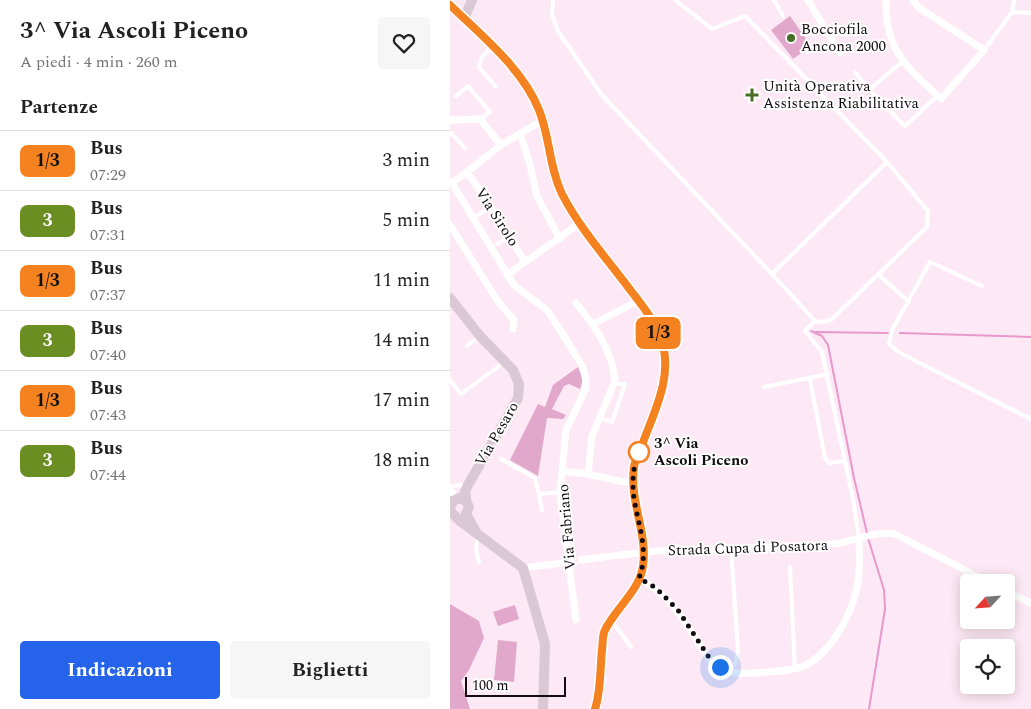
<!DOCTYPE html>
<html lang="it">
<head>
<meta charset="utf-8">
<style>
	:root { --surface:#fff; --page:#f6f6f6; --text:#222; --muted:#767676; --line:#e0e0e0; --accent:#2563eb }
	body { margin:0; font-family:Spectral,serif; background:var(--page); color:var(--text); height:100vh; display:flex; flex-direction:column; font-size:19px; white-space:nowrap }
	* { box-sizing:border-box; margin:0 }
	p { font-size:16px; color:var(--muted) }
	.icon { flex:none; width:28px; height:28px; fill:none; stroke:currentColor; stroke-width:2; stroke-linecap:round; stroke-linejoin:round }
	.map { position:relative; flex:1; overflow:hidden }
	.details { display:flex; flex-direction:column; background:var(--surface); width:450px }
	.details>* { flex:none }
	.badge { padding:0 10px; border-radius:8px; font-size:18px; line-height:32px }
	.needle { width:32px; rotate:244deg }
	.tools { position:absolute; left:510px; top:574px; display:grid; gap:10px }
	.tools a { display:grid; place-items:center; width:55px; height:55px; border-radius:5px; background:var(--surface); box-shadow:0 2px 12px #0003; font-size:25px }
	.scale { position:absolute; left:15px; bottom:12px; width:101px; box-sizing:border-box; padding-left:5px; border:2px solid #120c10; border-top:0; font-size:14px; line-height:18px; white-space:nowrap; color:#120c10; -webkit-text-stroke:4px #fdfdfd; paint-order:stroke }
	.you { position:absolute; width:25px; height:25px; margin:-12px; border:4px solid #fff; border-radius:50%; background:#1a73e8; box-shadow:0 0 0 8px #1a73e833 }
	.map>.badge { position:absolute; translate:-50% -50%; box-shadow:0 0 0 2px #fff }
	h2 { padding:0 20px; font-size:19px; line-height:45px }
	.round { display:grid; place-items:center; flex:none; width:52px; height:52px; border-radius:5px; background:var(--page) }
	.overview { display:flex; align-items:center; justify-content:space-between; height:85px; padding:0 20px }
	h1 { font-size:24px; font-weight:700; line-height:38px }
	.action { display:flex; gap:10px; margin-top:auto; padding:10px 20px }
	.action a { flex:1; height:58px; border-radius:5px; background:var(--accent); color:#fff; font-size:20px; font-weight:700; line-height:58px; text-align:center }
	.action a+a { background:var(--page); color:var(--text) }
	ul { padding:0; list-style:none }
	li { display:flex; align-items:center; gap:15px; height:60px; padding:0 20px; border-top:1px solid var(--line) }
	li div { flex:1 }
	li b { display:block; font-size:19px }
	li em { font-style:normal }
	li .badge { min-width:55px; font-weight:700; text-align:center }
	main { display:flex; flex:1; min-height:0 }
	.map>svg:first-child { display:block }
	.green { fill:#e1a8cb }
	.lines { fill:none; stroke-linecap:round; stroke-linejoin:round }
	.stream { stroke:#e898cb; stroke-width:2 }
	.lane { stroke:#fff; stroke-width:4 }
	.street { stroke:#fff; stroke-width:7 }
	.secondary { stroke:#dac8d4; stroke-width:10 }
	.line-casing { stroke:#fff; stroke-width:11 }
	.line { stroke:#f58220; stroke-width:8 }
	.walk { stroke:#120c10; stroke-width:5; stroke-dasharray:0 9 }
	.poi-dot { fill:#496c24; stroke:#fdfdfd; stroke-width:2 }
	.stop-dot { fill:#fff; stroke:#f58220; stroke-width:2.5 }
	.labels { text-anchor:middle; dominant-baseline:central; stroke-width:4; stroke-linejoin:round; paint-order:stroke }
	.poi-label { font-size:15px; fill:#120c10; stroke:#fdfdfd; text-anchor:start }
	.street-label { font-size:15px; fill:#120c10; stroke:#fdfdfd }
	.stop-label { font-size:15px; font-weight:bold; fill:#120c10; stroke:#fdfdfd; text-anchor:start }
</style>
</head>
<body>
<main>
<section class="details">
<div class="overview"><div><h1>3^ Via Ascoli Piceno</h1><p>A piedi · 4 min · 260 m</p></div><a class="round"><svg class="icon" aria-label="heart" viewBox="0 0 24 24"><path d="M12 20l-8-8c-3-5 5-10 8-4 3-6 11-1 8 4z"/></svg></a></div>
<h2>Partenze</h2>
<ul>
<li><span class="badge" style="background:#f58220;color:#111">1/3</span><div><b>Bus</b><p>07:29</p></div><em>3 min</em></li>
<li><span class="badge" style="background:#6b8e23;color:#fff">3</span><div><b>Bus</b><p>07:31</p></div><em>5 min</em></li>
<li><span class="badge" style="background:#f58220;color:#111">1/3</span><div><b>Bus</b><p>07:37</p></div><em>11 min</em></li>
<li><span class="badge" style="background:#6b8e23;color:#fff">3</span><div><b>Bus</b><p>07:40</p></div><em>14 min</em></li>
<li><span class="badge" style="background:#f58220;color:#111">1/3</span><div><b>Bus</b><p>07:43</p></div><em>17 min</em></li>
<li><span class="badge" style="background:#6b8e23;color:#fff">3</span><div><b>Bus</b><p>07:44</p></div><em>18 min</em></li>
</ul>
<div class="action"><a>Indicazioni</a><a>Biglietti</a></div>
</section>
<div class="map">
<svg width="581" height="709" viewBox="0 0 581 709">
	<rect width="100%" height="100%" fill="#fde9f5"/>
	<path class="green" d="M340 16 361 46 343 59 321 30Z
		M128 367 133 379 130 389 119 384 114 386 102 409 116 415 113 419 97 418 88 476 60 460 88 404 95 407 103 385Z
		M0 604 29 621 34 638 19 670 11 681 20 709H0Z
		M65 605 69 619 48 626 43 612Z
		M48 640 67 642 64 682 44 680Z"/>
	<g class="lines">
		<path class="stream" d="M361 331 372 336 378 345 404 478 417 533
			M365 332 438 333
			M450 333 581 337
			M418 538 434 590 435 609 419 709"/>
		<path class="lane" d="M103 0 102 15 108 31 151 94 322 274 437 162 295 16 262 29 225 0
			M324 0 333 16
			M562 12 581 13
			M42 47 32 57 29 67 46 87
			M534 50 562 12 564 0
			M453 61 419 90 455 126 487 96
			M405 72 419 90
			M6 96 18 86 40 112 30 119
			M0 132 15 148
			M28 215 41 207
			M47 244 59 237
			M322 274 365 321 372 322 381 320 477 227 478 211 437 162
			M428 274 459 302
			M532 286 480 262 442 330 439 344 450 353 581 419
			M365 321 355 331 372 352 403 499 409 538
			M17 346 29 337
			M360 379 375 458 379 463 395 461
			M0 380 11 394 53 363
			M314 387 378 374
			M149 418 162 422 175 384H164
			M51 459 85 478 89 494 110 492
			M0 486 15 485
			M89 494 92 510
			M28 536 26 549 29 562
			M340 567 345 669
			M160 622 165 625 181 647
			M279 672 286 662 288 650 281 548"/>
		<path class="street" d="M358 0 390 53
			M436 0C435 51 457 67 491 99L534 50 468 7 463 0
			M0 120 30 119 51 145
			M70 133 80 165 87 196 110 239
			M17 172 41 207 75 262
			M2 183 64 285 98 311 112 333 133 367 136 382V388L116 430 110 492 126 620
			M0 184 17 172 51 145 88 123
			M0 225 47 300 64 320 63 329
			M57 275 130 223
			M126 303C144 325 163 351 165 381L142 436 138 474
			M143 324 188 301
			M112 471 138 474 173 482H183
			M0 490 7 499
			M131 560C161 556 191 552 222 550 275 548 328 548 382 544 403 543 423 530 445 534L538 582
			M73 568 120 562
			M189 578C217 594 228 611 245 637 250 645 256 656 262 662 278 676 297 674 316 672 328 671 343 671 354 666 380 654 402 615 407 587 411 571 409 554 409 538
			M556 591 581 603"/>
		<path class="secondary" d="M0 5C31 35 73 69 89 110 100 137 99 167 112 194 130 229 158 260 181 291 193 306 206 323 212 342 223 377 204 412 192 445 189 452 185 460 184 467 179 501 197 532 193 566 190 590 165 609 155 630 152 636 153 643 152 650 150 669 151 690 145 709
			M14 19 22 0
			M0 298 30 336 63 370 69 384 68 398 18 485 12 499
			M16 496V501L19 507 16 514 26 532
			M16 501 9 498 3 501 0 508 1 512 10 521 73 568 95 644 93 709"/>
	</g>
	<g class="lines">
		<g class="line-casing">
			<path id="line" d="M0 5C31 35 73 69 89 110 100 137 99 167 112 194 130 229 158 260 181 291 193 306 206 323 212 342 223 377 204 412 192 445 189 452 185 460 184 467 179 501 198 533 193 566 190 590 165 609 155 630 152 636 153 643 152 650 150 669 151 691 145 709"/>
		</g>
		<use href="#line" class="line"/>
		<path class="walk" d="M189 452 191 448C186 459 183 469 183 482 182 514 202 546 189 578L206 588 228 610 262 662 270 667"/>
	</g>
	<g class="poi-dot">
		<circle cx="341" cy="38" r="5"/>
		<path d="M299.5 87.5h5v5h5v5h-5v5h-5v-5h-5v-5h5z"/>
	</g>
	<circle class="stop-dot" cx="189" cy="452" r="10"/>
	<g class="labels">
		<g class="poi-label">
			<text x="351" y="29">Bocciofila<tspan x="351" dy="17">Ancona 2000</tspan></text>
			<text x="313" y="86">Unità Operativa<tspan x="313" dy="17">Assistenza Riabilitativa</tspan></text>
		</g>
		<g class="street-label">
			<text transform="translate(47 217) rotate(57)">Via Sirolo</text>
			<text transform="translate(47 434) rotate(-60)">Via Pesaro</text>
			<text transform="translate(117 527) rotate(-95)">Via Fabriano</text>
			<text transform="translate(298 548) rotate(-2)">Strada Cupa di Posatora</text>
		</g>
		<g class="stop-label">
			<text x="204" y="443">3^ Via<tspan x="204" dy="17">Ascoli Piceno</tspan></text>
		</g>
	</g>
</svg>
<div class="tools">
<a><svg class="needle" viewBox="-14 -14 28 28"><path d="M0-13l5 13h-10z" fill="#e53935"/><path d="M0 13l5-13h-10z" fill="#767676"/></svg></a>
<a><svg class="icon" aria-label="locate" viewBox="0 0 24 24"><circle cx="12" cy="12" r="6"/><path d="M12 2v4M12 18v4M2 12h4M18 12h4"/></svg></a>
</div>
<div class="scale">100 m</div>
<div class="you" style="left:270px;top:667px"></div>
<b class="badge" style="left:208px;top:333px;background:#f58220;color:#111">1/3</b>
</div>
</main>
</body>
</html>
